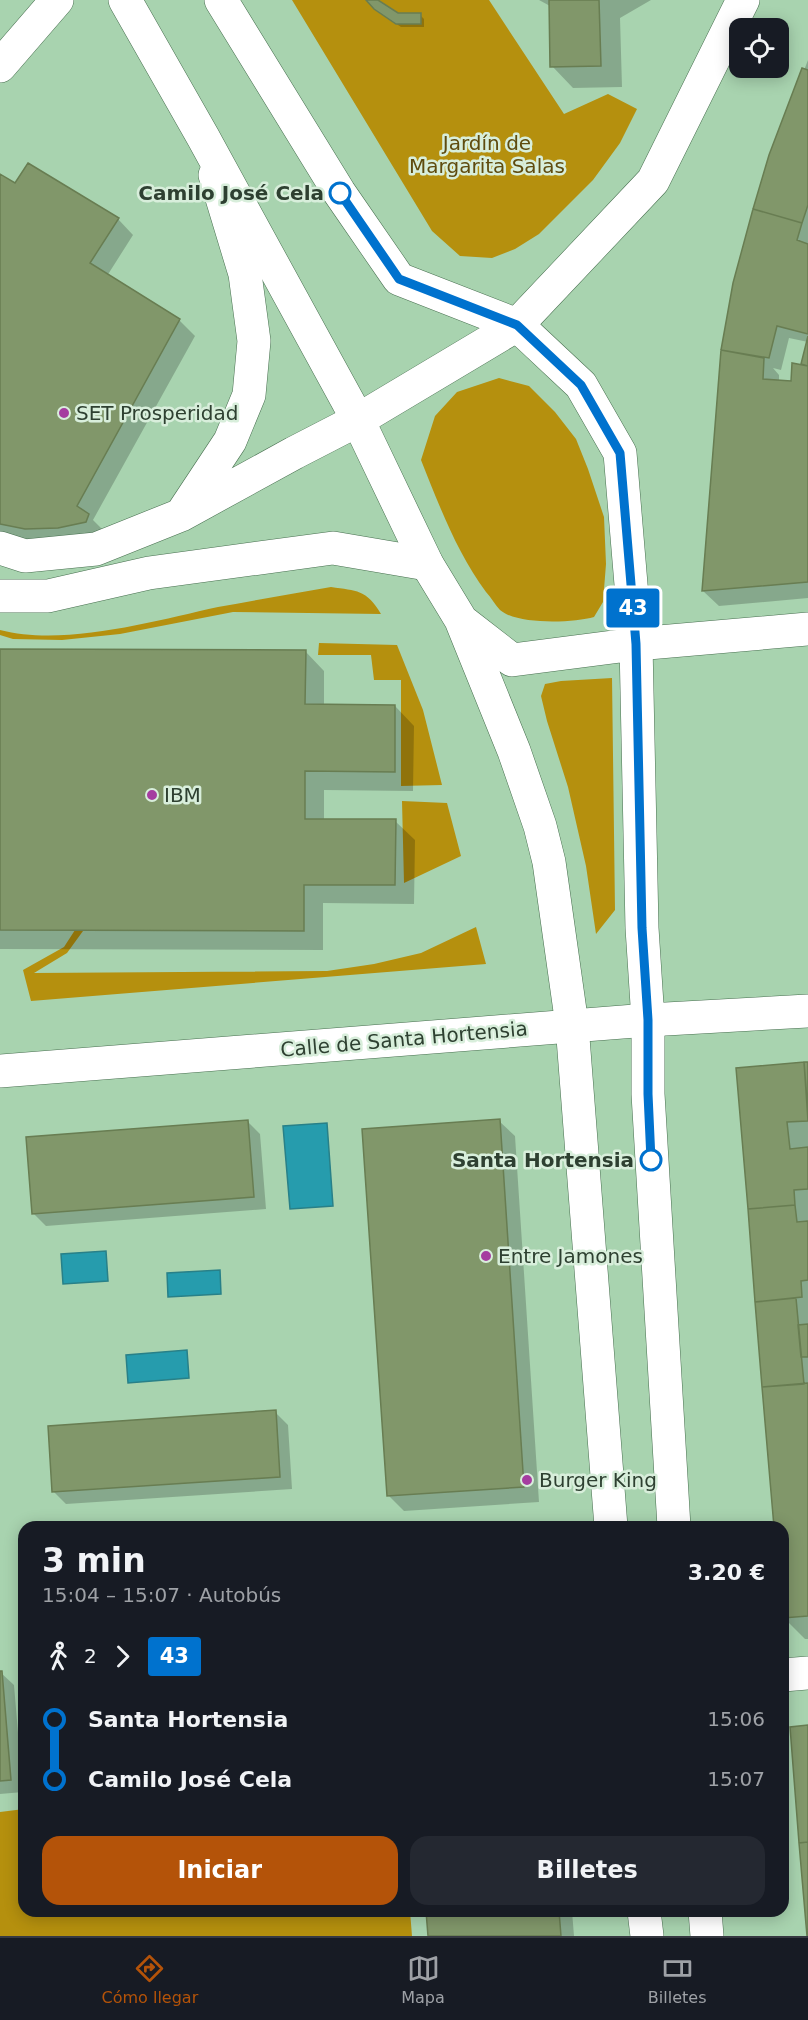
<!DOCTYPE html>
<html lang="es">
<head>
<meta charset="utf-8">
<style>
	:root { --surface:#171b24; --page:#242831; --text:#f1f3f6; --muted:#9ea1a6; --line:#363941; --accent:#b45309 }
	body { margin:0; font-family:"DejaVu Sans",sans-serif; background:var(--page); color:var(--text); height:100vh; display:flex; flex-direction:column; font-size:22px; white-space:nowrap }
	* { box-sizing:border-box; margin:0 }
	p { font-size:20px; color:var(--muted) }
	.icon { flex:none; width:33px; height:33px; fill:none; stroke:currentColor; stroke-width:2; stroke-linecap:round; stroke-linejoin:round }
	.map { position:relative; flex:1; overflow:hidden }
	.side { position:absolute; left:18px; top:1521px; width:771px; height:396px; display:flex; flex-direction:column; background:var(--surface); border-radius:18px; box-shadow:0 3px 15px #0003 }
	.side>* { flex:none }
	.badge { padding:0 12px; border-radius:4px; font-size:21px; line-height:39px }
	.tools { position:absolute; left:729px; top:18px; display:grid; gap:12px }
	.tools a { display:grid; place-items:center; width:60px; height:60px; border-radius:12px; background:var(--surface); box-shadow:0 3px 15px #0003; font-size:30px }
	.map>.badge { position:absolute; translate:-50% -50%; box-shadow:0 0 0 3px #fff }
	.legs { display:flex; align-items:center; gap:9px; height:66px; padding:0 24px; font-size:20px }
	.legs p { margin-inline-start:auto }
	.overview { display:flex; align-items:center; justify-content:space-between; height:102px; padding:0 24px }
	h1 { font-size:33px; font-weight:700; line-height:45px }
	.button { display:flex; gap:12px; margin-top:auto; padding:12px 24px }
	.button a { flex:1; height:69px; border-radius:18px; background:var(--accent); color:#fff; font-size:24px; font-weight:700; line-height:69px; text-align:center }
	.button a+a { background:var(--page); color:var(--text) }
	ul { padding:0 24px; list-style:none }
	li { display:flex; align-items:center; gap:21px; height:60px; font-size:22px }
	li i { display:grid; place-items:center; width:9px; height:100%; margin:0 8px; background:currentColor }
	li i::after { content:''; width:15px; height:15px; margin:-8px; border:4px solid; border-radius:50%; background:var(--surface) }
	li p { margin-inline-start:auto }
	li:first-child i { background:linear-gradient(#0000 50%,currentColor 0) }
	li:last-child i { background:linear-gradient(currentColor 50%,#0000 0) }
	.menu { display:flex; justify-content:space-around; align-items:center; height:84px; border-top:2px solid var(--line); background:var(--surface); font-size:16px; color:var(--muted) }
	.menu a { display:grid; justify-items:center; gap:3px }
	.menu .current { color:var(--accent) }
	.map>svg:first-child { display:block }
	.green { fill:#b5900e }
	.water { fill:#269cad; stroke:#288088; stroke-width:1.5 }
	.shadow { fill:#0003; fill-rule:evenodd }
	.building { fill:#81976a; stroke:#687d52; stroke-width:1.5 }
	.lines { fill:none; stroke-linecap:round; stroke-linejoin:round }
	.minor-casing { stroke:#476f4f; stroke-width:34 }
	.tertiary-casing { stroke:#476f4f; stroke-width:34 }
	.minor { stroke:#fff; stroke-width:33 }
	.tertiary { stroke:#fff; stroke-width:33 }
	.line-1-casing { stroke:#fff; stroke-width:14 }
	.line-1 { stroke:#0072ce; stroke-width:9 }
	.stop-1-dot { fill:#fff; stroke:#0072ce; stroke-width:3 }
	.poi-dot { fill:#a53da0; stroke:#d8eedb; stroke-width:2 }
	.labels { text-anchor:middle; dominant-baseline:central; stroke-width:5; stroke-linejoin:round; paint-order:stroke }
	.park-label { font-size:20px; fill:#5f4b0e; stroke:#d8eedb }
	.stop-label { font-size:20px; font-weight:bold; fill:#2e4031; stroke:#d8eedb; text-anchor:end }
	.poi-label { font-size:20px; fill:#2e4031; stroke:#d8eedb; text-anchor:start }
	.street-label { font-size:20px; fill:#2e4031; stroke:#d8eedb }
</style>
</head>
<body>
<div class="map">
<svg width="808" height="1936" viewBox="0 0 808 1936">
	<rect width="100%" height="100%" fill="#a8d3af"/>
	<path class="green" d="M292 0H489L564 114 608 94 637 109 620 143 593 180 539 234 515 249 492 258 460 256 432 231Z
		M499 378 529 386 555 412 576 439 588 469 604 517 606 564 603 602 594 617C573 623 517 625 500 610 495 605 491 597 486 592 457 553 439 505 421 460L435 416 457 392Z
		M331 587C357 591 366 589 381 614L233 612 120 634 62 640 13 639 0 635V630C64 647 154 621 218 607 255 600 293 594 331 587Z
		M319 643 397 645 423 710 442 785 401 786V680H374L371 655H318Z
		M612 678 615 910 596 934 586 866 568 787 547 721 541 696 545 684 561 681Z
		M402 801 447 803 461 856 404 883Z
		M476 927 486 964 31 1001 23 970 64 947 75 930 83 931 67 953 34 973 327 971 374 964 421 953Z
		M24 1809V1911H410L412 1936H0V1812Z"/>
	<path class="water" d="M327 1123 333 1206 290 1209 283 1126Z
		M106 1251 108 1281 63 1284 61 1254Z
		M220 1270 221 1294 168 1297 167 1273Z
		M187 1350 189 1378 128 1383 126 1355Z"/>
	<path class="shadow" d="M368 0H378L398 15H420L424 19V27H401L380 13Z
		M539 0H651L620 18 622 87 573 88 552 66 550 6Z
		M808 60V598L719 606 703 591 723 350 771 156ZM789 338 808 342 802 366 792 383 779 381V375L773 368 781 370Z
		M0 176 16 185 118 219 133 235 107 276 179 320 195 336 93 520 104 531 42 544 0 532Z
		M0 650 305 651 324 671V705L395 706 414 726 413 791 324 790V820L395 821 415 840 414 904 323 903V950L0 949Z
		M808 1065V1639H805L783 1617V1527H776L737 1070Z
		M499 1121 515 1136 539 1502 404 1511 388 1495Z
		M248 1122 260 1134 266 1209 46 1226 33 1213Z
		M275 1412 288 1425 292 1489 66 1504 53 1491Z
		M0 1672 14 1685 23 1792 0 1794Z
		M428 1911H572L574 1936H430Z"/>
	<path class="building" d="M366 0H378L398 13H421V24H396L374 9Z
		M549 0H599L601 66 550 67Z
		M802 68 808 70V205L802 223 753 209 769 155Z
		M28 163 119 218 90 263 180 319 77 506 89 514 86 522 58 528 25 529 0 524V174L15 183Z
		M753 209 802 223 797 240 808 244V334L777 326 769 358 721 350 733 283Z
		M808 336V366L801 364Z
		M721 350 764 358 763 379 791 381 792 363 808 366V582L702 591Z
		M0 649 306 650 305 704 395 705V772L305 771V819H396L395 885H304V931L0 930Z
		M804 1062H808V1113Z
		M804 1062 808 1121 787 1122 790 1149 808 1147V1189L794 1190 795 1205 748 1209 736 1068Z
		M500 1119 524 1487 387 1496 362 1129Z
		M248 1120 254 1197 32 1214 26 1137Z
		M795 1205 797 1222 808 1221V1280L801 1281 802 1297 755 1302 748 1209Z
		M796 1298 804 1384 762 1387 755 1302Z
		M808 1324V1357H801L798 1325Z
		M808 1383V1616L783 1618V1527H774L762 1387Z
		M276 1410 280 1477 52 1492 48 1426Z
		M0 1671H2L11 1780 0 1781Z
		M808 1725V1842L799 1843 790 1727Z
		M808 1842V1936H807L799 1843Z
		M426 1911H559L561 1936H428Z"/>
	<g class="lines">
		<g class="minor-casing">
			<path id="minor" d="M0 66 57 0
				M517 325 653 181 743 0
				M181 515 230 441 249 395 254 341 245 274 215 175
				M0 548 25 556 96 549 181 515 294 453 358 420
				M0 596H48L149 573 333 548 427 564
				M636 644 808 629
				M0 1071 648 1020 808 1011
				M783 1675 808 1673"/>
		</g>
		<g class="tertiary-casing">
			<path id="tertiary" d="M125 0 203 137 358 420 427 564 461 620 514 751 540 826 549 862 572 1025 611 1527
				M221 0 339 192 399 279 517 325 581 385 620 453 636 644 642 928 648 1020V1094L674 1527
				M358 420 517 325
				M463 622 512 660 636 644
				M644 1911 647 1936
				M705 1911 707 1936"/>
		</g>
		<use href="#minor" class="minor"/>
		<use href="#tertiary" class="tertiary"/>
	</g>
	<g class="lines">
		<g class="line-1-casing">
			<path id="line-1" d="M340 193 399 279 517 325 581 385 620 453 636 644 642 928 648 1020V1094L651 1160"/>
		</g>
		<use href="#line-1" class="line-1"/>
	</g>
	<g class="stop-1-dot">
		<circle cx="340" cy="193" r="10"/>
		<circle cx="651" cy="1160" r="10"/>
	</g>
	<g class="poi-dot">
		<circle cx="64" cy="413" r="6"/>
		<circle cx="152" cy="795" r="6"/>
		<circle cx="486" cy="1256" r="6"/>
		<circle cx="527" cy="1480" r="6"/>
	</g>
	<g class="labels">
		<g class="park-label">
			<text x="487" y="143">Jardín de<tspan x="487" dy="23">Margarita Salas</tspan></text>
		</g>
		<g class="stop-label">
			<text x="324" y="193">Camilo José Cela</text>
			<text x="634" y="1160">Santa Hortensia</text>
		</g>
		<g class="poi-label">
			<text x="76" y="413">SET Prosperidad</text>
			<text x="164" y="795">IBM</text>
			<text x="498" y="1256">Entre Jamones</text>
			<text x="539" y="1480">Burger King</text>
		</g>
		<g class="street-label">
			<text transform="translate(404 1039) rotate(-5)">Calle de Santa Hortensia</text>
		</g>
	</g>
</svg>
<div class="tools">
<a><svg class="icon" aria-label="locate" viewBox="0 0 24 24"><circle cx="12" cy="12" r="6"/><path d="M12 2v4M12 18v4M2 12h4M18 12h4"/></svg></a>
</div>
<b class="badge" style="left:633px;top:608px;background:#0072ce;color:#fff">43</b>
<section class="side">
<div class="overview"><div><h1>3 min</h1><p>15:04 – 15:07 · Autobús</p></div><b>3.20 €</b></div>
<div class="legs"><svg class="icon" aria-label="walk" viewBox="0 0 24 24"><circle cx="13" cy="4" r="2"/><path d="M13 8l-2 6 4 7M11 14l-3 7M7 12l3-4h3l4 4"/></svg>2<svg class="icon" aria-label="forward" viewBox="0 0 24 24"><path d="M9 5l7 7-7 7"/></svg><b class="badge" style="background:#0072ce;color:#fff">43</b></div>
<ul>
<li><i style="color:#0072ce"></i><b>Santa Hortensia</b><p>15:06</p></li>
<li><i style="color:#0072ce"></i><b>Camilo José Cela</b><p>15:07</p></li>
</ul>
<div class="button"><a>Iniciar</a><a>Billetes</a></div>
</section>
</div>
<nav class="menu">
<a class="current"><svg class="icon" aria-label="directions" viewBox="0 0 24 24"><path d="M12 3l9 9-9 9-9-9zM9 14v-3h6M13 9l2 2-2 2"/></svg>Cómo llegar</a>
<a><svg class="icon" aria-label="map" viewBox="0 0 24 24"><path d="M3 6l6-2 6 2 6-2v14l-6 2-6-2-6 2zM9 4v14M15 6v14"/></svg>Mapa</a>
<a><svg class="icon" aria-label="tickets" viewBox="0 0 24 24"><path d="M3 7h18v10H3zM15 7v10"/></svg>Billetes</a>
</nav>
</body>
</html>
